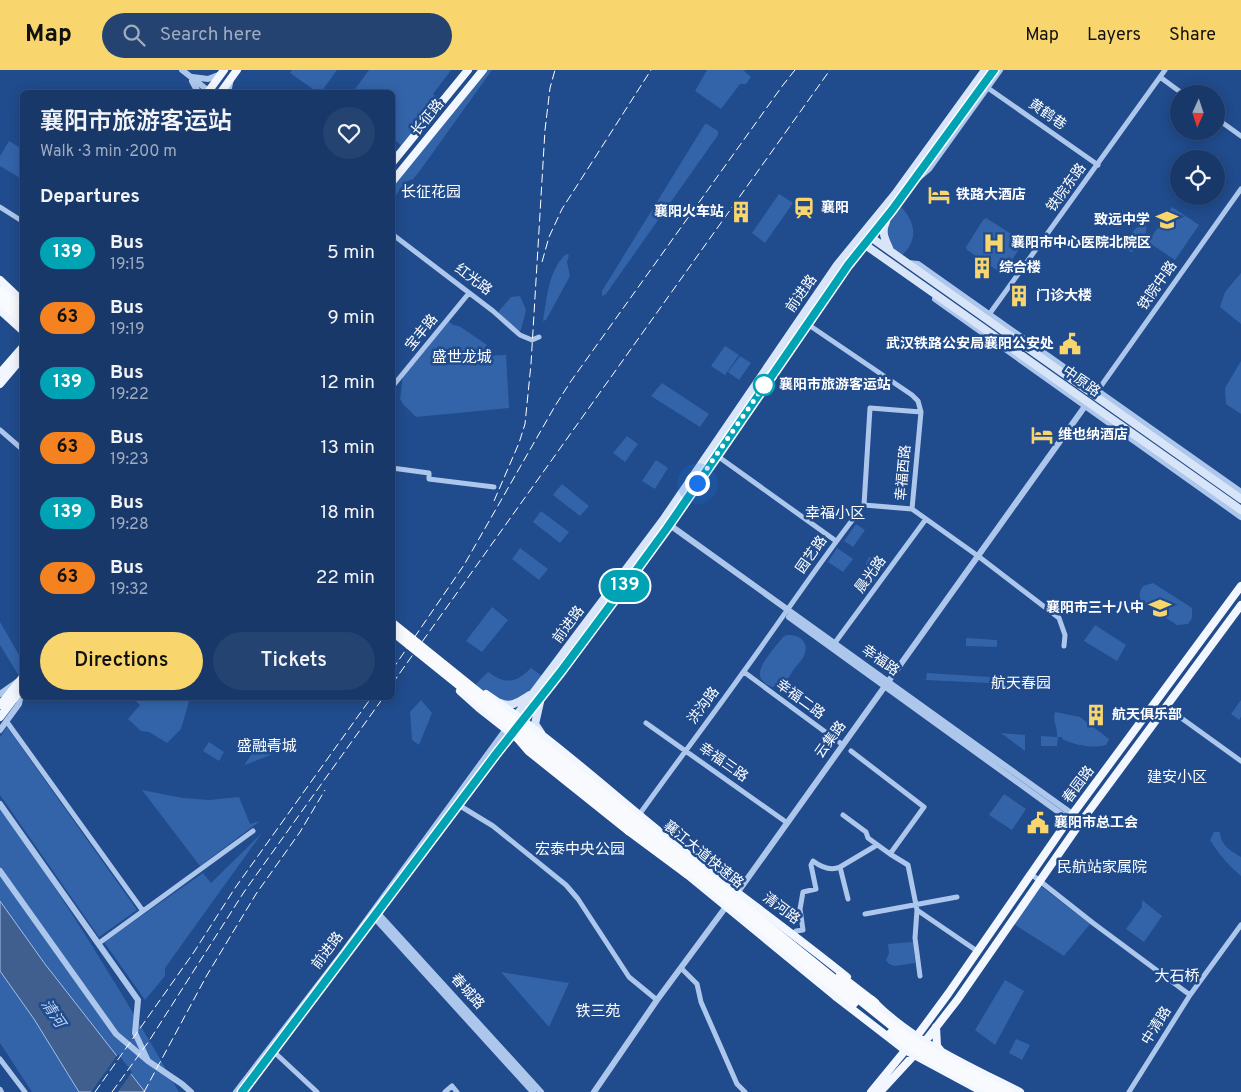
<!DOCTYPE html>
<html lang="en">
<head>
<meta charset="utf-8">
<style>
	:root { --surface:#183869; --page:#254371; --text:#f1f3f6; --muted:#9facc0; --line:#36527d; --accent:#f9d66d }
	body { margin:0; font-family:Overpass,"Noto Sans SC",sans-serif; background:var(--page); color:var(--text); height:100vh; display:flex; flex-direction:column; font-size:19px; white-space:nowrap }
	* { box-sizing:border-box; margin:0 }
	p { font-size:16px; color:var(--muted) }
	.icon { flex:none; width:28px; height:28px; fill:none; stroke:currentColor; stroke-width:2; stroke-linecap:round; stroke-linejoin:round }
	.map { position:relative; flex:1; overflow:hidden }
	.panel { position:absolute; left:20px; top:20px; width:375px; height:610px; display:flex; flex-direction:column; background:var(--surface); border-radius:8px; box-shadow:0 2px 12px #0003,0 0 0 1px var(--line) }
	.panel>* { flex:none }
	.badge { padding:0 10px; border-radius:16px; font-size:18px; line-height:32px }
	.needle { width:32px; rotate:183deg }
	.buttons { position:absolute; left:1170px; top:15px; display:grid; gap:10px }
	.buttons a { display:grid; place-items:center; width:55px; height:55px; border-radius:50%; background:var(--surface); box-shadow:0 2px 12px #0003,0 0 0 1px var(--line); font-size:25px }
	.you { position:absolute; width:25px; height:25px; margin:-12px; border:4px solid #fff; border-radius:50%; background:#1a73e8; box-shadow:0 0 0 8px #1a73e833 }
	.map>.badge { position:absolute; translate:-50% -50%; box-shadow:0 0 0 2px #fff }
	h2 { padding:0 20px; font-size:19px; line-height:45px }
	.round { display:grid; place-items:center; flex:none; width:52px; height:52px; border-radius:26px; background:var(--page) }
	.head { display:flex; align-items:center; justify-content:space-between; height:85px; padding:0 20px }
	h1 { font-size:24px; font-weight:600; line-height:38px }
	.cta { display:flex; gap:10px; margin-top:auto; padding:10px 20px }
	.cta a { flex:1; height:58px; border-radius:30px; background:var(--accent); color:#111; font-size:20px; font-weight:600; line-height:58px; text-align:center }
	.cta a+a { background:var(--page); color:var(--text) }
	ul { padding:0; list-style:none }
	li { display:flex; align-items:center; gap:15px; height:65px; padding:0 20px }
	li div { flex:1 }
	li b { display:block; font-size:19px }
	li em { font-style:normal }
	li .badge { min-width:55px; font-weight:700; text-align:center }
	header { display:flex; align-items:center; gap:30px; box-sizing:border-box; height:70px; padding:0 25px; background:var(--accent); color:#111 }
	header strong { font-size:24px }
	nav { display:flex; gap:28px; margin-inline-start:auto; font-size:18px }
	.search { width:350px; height:45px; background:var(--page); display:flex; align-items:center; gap:12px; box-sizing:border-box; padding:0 18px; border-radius:28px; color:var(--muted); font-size:19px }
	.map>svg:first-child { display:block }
	.green { fill:#3364a9 }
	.water { fill:#405f8e; stroke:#a0c1ed }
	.pier { fill:#204b8c }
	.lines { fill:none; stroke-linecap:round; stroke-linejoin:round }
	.minor { stroke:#adc7ec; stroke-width:5 }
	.tertiary { stroke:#adc7ec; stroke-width:6 }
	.secondary { stroke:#d8e5f9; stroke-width:8 }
	.primary { stroke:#f2f6fe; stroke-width:8 }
	.trunk { stroke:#f8fafe; stroke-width:9 }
	.rail { stroke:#fff; stroke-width:1; stroke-dasharray:9 4; stroke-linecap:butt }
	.trunk-bridge { stroke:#f8fafe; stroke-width:9 }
	.line-casing { stroke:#fff; stroke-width:11 }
	.line { stroke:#00a3b4; stroke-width:8 }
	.walk { stroke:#fff; stroke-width:5; stroke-dasharray:0 9 }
	.stop-dot { fill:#fff; stroke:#00a3b4; stroke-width:2.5 }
	.labels { text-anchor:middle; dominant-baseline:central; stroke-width:5; stroke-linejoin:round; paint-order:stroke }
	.street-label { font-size:14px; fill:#fff; stroke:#204b8c }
	.poi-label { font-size:14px; font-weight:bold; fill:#fff; stroke:#204b8c; text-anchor:start }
	.stop-label { font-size:14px; font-weight:bold; fill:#fff; stroke:#204b8c; text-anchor:start }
	.neighbourhood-label { font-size:15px; fill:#fff; stroke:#204b8c }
	.water-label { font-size:15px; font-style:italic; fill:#b9d1f3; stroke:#204b8c }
</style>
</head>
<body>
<header>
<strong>Map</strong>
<div class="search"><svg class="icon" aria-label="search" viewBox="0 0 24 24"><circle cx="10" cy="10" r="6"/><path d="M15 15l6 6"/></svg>Search here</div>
<nav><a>Map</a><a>Layers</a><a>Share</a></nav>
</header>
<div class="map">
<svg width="1241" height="1022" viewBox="0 0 1241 1022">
	<rect width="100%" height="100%" fill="#204b8c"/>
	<path class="green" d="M292 0H337L321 22H317L290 3Z
		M369 0H451L433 24 440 30 402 76 393 69 392 22H353Z
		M486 0H492L419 102 413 109 405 112 394 128 395 135 393 138V116Z
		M707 0H743L751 7 746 14H740L721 39 695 21Z
		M705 54H707L718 61V65L606 224 602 226V221Z
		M9 71 22 79V109L0 96V86Z
		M779 124 793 133 765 173 752 163Z
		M897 133C907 142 917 156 912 170 911 176 904 183 900 188L890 180 883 157Z
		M1172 137 1199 155 1175 190 1148 172Z
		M986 148 1024 172 1005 200 1002 202 998 201 967 180 966 177 983 150Z
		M1146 153C1148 166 1141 175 1132 182L1125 180 1124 178C1129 167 1134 156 1146 153Z
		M566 184 569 185 567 192 570 206 546 250 543 251C547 228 548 201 566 184Z
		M1241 203V254L1220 237 1225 222Z
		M520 226 526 240 521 260 518 261 499 244V241L511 227Z
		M447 250 453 255 459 256 487 275 479 286 506 285 509 338 416 347 403 334 400 329 403 304Z
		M725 276 739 285 725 305 711 296Z
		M740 286 751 293 739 310 728 302Z
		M1241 291V344L1226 334 1225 318Z
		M662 313 709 344 700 357 651 326Z
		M627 366 638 374 625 392 613 383Z
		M656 390 668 398 655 419 642 411Z
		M562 414 589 436 580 446 553 425Z
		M541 441 569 462 560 473 533 452Z
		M856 454 865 460 853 477 844 471Z
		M520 478 548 499 539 510 512 489Z
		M837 478 853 489 843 502 828 492Z
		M869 487H876L886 494 873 513C861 506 864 496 869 487Z
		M1153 513 1192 538V548L1188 554 1177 555 1143 533C1138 526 1139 523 1143 516Z
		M492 537 508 550 482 582 466 571Z
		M0 552 22 590V602L19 606 0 575Z
		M1095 555 1126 575 1117 591 1084 571Z
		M787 565C797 564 809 570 805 583 804 588 798 594 794 599 790 605 786 614 779 616 773 619 766 615 762 610 753 599 776 577 783 567Z
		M966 568 997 570V577L966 576Z
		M531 598 545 608 534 622 504 635 474 616 488 602C506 615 516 613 531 598Z
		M927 603 990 607 989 613 926 610Z
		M132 628H190L181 659 167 673 149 662 141 661 128 649 140 635Z
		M421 630 432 643 419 675 412 670 410 642Z
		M1241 630V647L1239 650 1231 644Z
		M1055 642 1080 647 1109 669 1106 675C1093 679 1074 675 1062 669V667H1058L1057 676H1041V666L1057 667C1058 658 1052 651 1055 642Z
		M7 657 137 840 99 867 0 725V667Z
		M1001 663 1025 665V681Z
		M262 669 278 682 245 695V694Z
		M209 672 224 682 219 691 203 681Z
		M142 720 183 728 209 730 239 727 250 754 260 751 200 796Z
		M1004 724 1026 739 1012 760 989 745Z
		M0 737C65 829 124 925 179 1022H145L45 894 0 831Z
		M1214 762H1220C1221 776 1230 780 1241 787V806C1229 796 1218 783 1210 770Z
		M262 763 165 898V906L145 930 104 872 203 803 211 813Z
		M1041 816 1090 854 1064 886 1012 853Z
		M1142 830 1162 846 1144 872 1126 859 1142 837Z
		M913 872 915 893 895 896 889 894 886 890 889 883 888 874Z
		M0 901 34 949 79 1022H32L0 973Z
		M501 902 569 913 549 957Z
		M1005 910 1024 921 995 975 975 960Z
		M1016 969 1030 975 1022 990 1009 983Z"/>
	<path class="water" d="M0 831 45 894 145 1022H79L34 949 0 901Z"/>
	<path class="pier" d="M118 984 132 1002 118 1022H91Z"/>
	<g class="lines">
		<path class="minor" d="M1160 7 1183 24
			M985 16 1098 95
			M1216 48 1241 66
			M0 137 22 151
			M392 164 493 241 520 265 532 270 539 267
			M988 246 1165 0
			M800 249 912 325 918 331 921 342 912 439 978 486 1059 548 1065 565 1064 576
			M392 317 469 223
			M1096 323 1241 119
			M0 360 22 379
			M716 385 836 471
			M392 398 429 403V409L494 417
			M864 435 870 338 921 342
			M834 574 926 449
			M744 602 843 675
			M1166 637 1241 691
			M7 652 143 841
			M646 653 786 752
			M851 681 924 737 890 784 908 795 917 840 977 881
			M457 734 493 756 566 815 578 829 629 907 657 930
			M639 745C673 697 710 649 744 601 784 546 822 488 864 435L912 439
			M843 745 866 762 868 768 890 784
			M1031 804 1093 853 1190 925
			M848 829 840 797 877 775
			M917 840 915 868 920 906
			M865 844 957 827
			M796 861 803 860 800 839 803 822 816 819 811 795 813 791C821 797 831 801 840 797
			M99 873 253 761
			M681 898 697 914 701 932 737 1014 745 1022
			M273 981 317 1022
			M0 989 25 1022
			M445 1022 452 1016 457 1022
			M1129 1022 1190 925 1241 855"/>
		<path class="tertiary" d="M182 0 210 22
			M192 7 208 9 221 4
			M192 11 198 22
			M228 22 231 9
			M916 110 929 99 1000 0
			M908 193 918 194 1241 422
			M935 229 1241 447
			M667 453 1082 751
			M789 547 1078 756
			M0 624 17 612
			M0 660 19 634 22 619
			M0 734 138 930 135 963 148 991
			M0 801 116 964 148 991 182 1014 191 1022
			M735 826 1088 332
			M375 840 541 1022
			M372 845 533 1022
			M0 1020 1 1022
			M236 1022 344 881 506 659
			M242 1022 512 664
			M594 1022 657 930 728 834"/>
		<path class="secondary" d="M886 152C881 162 885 169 889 178
			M869 166 1241 429
			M861 172 1241 440
			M540 632 535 654 541 663
			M500 633C512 638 520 631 530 625
			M513 650 663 450 837 195 895 124 985 0
			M520 655 667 458 848 195 892 140 994 0"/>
		<path class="primary" d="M208 22 224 0
			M221 22 237 0
			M392 93 468 0
			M392 112 483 0
			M0 210 22 231
			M0 240 22 260
			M0 303 22 278
			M0 314 22 288
			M460 621 479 638 521 671
			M486 624C551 668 609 721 670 770 728 817 789 860 847 907
			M0 635 22 608
			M0 647 22 618
			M684 802 835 926 905 980 983 1022
			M872 930C913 972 969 996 1020 1022
			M936 957 937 976 941 981
			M923 974 958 929 1078 756 1241 535
			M871 1022 917 966 948 924 1069 749 1241 516
			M880 1022 916 983"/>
		<path class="trunk" d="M0 220 22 239
			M0 230 22 250
			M629 761 687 804
			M840 906 875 933"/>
		<path class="rail" d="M542 192 549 167 562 139 651 0
			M494 431 519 373 525 354 531 294 545 60 550 18 555 0
			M392 600 464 495 555 336 571 311 783 15 795 0
			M392 614 830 0
			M95 1022 194 882 235 818 371 628
			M112 1022 149 971 244 822 383 628
			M144 1022 207 905 256 824 300 762 325 720"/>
		<path class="trunk-bridge" d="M392 553 901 963 948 991 1008 1022
			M392 561 854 933
			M517 667 529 681 629 761
			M891 963C922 988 959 1004 994 1022"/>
	</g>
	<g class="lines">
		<g class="line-casing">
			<path id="line" d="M242 1022 496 684 562 600 632 506 667 458 848 195 892 140 994 0"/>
		</g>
		<use href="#line" class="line"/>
		<path class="walk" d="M697 413 768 310 764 315"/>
	</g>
	<defs>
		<g id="hotel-bare" transform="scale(1.725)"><path d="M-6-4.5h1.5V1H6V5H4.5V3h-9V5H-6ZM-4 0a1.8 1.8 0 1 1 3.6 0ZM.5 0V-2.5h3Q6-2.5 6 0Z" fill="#f9d66d" stroke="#204b8c" stroke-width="2.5" paint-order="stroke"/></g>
		<g id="station-bare" transform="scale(1.725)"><path d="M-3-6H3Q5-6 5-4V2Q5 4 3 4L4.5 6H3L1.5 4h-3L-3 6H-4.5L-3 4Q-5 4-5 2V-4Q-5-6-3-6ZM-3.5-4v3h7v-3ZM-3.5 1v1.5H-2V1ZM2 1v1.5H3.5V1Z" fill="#f9d66d" stroke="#204b8c" stroke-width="2.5" paint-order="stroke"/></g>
		<g id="building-bare" transform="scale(1.725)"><path d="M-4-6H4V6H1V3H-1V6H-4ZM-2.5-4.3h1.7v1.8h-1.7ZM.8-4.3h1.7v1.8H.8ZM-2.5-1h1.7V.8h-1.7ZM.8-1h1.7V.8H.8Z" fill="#f9d66d" stroke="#204b8c" stroke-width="2.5" paint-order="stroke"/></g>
		<g id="school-bare" transform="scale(1.725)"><path d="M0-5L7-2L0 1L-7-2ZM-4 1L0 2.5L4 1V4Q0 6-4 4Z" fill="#f9d66d" stroke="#204b8c" stroke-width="2.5" paint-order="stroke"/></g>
		<g id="hospital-bare" transform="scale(1.725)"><path d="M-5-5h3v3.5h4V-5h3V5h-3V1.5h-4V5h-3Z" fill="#f9d66d" stroke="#204b8c" stroke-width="2.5" paint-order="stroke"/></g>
		<g id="civic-bare" transform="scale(1.725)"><path d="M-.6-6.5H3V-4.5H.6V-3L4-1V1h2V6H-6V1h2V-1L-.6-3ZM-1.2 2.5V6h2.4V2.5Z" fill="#f9d66d" stroke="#204b8c" stroke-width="2.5" paint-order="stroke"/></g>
	</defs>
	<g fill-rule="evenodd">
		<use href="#hotel-bare" x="939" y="125"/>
		<use href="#station-bare" x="804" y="138"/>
		<use href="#building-bare" x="741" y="142"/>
		<use href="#school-bare" x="1167" y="150"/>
		<use href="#hospital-bare" x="994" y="173"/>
		<use href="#building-bare" x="982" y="198"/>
		<use href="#building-bare" x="1019" y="226"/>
		<use href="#civic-bare" x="1070" y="274"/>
		<use href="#hotel-bare" x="1042" y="365"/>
		<use href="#school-bare" x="1160" y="538"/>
		<use href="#building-bare" x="1096" y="645"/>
		<use href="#civic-bare" x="1038" y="753"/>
	</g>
	<circle class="stop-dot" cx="764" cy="315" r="10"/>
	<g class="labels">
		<g class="street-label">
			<text transform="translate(1047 45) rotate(35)">黄鹤巷</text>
			<text transform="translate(428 48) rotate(-51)">长征路</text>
			<text transform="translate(1067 118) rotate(-54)">铁院东路</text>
			<text transform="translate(473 210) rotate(37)">红光路</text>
			<text transform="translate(1158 216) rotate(-55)">铁院中路</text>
			<text transform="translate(802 224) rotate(-55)">前进路</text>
			<text transform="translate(422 263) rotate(-51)">宝丰路</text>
			<text transform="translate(1081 312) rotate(35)">中原路</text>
			<text transform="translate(904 403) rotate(-85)">幸福西路</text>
			<text transform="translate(812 485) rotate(-55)">园艺路</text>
			<text transform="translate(871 505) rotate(-54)">晨光路</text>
			<text transform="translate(569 555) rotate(-53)">前进路</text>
			<text transform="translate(880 591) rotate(35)">幸福路</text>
			<text transform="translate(800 630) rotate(36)">幸福二路</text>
			<text transform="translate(704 636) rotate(-53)">洪沟路</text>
			<text transform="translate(831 670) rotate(-54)">云集路</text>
			<text transform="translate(723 693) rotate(35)">幸福三路</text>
			<text transform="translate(1079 715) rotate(-53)">春园路</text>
			<text transform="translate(703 785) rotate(39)">襄江大道快速路</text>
			<text transform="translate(781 839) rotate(37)">清河路</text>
			<text transform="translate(328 881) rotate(-53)">前进路</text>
			<text transform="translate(467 922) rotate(48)">春城路</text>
			<text transform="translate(1157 956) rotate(-58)">中清路</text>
		</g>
		<g class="poi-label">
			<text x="956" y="125">铁路大酒店</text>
			<text x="821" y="138">襄阳</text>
			<text x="724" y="142" text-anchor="end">襄阳火车站</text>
			<text x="1150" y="150" text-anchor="end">致远中学</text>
			<text x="1011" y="173">襄阳市中心医院北院区</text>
			<text x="999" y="198">综合楼</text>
			<text x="1036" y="226">门诊大楼</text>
			<text x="1054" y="274" text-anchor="end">武汉铁路公安局襄阳公安处</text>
			<text x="1058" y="365">维也纳酒店</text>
			<text x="1144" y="538" text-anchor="end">襄阳市三十八中</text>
			<text x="1112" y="645">航天俱乐部</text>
			<text x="1054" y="753">襄阳市总工会</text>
		</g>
		<g class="stop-label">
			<text x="779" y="315">襄阳市旅游客运站</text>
		</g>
		<g class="neighbourhood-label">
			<text x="431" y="123">长征花园</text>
			<text x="462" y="288">盛世龙城</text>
			<text x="835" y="444">幸福小区</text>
			<text x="1021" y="614">航天春园</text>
			<text x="267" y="677">盛融·青城</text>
			<text x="1177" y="708">建安小区</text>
			<text x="580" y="780">宏泰中央公园</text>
			<text x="1102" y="798">民航站家属院</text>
			<text x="1177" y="907">大石桥</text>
			<text x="598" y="942">铁三苑</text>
		</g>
		<g class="water-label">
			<text transform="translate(52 944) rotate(56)">清河</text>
		</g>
	</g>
</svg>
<div class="buttons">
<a><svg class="needle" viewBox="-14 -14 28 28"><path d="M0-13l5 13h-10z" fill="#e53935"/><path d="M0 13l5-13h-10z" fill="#9facc0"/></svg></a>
<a><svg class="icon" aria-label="locate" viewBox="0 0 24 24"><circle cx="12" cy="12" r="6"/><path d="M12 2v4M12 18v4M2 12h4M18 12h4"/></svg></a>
</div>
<div class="you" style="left:697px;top:413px"></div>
<b class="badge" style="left:625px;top:516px;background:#00a3b4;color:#fff">139</b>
<section class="panel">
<div class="head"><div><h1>襄阳市旅游客运站</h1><p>Walk · 3 min · 200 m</p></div><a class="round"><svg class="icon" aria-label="heart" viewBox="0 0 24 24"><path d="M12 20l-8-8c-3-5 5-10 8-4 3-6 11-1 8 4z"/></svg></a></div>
<h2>Departures</h2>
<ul>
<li><span class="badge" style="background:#00a3b4;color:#fff">139</span><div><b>Bus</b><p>19:15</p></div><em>5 min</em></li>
<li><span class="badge" style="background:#f58220;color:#111">63</span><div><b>Bus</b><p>19:19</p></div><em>9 min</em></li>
<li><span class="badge" style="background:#00a3b4;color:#fff">139</span><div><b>Bus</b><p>19:22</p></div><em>12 min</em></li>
<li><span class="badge" style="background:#f58220;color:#111">63</span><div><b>Bus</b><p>19:23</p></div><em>13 min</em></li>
<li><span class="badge" style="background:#00a3b4;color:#fff">139</span><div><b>Bus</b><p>19:28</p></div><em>18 min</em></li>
<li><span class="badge" style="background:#f58220;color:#111">63</span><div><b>Bus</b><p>19:32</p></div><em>22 min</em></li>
</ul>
<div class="cta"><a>Directions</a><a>Tickets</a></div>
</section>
</div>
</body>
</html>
